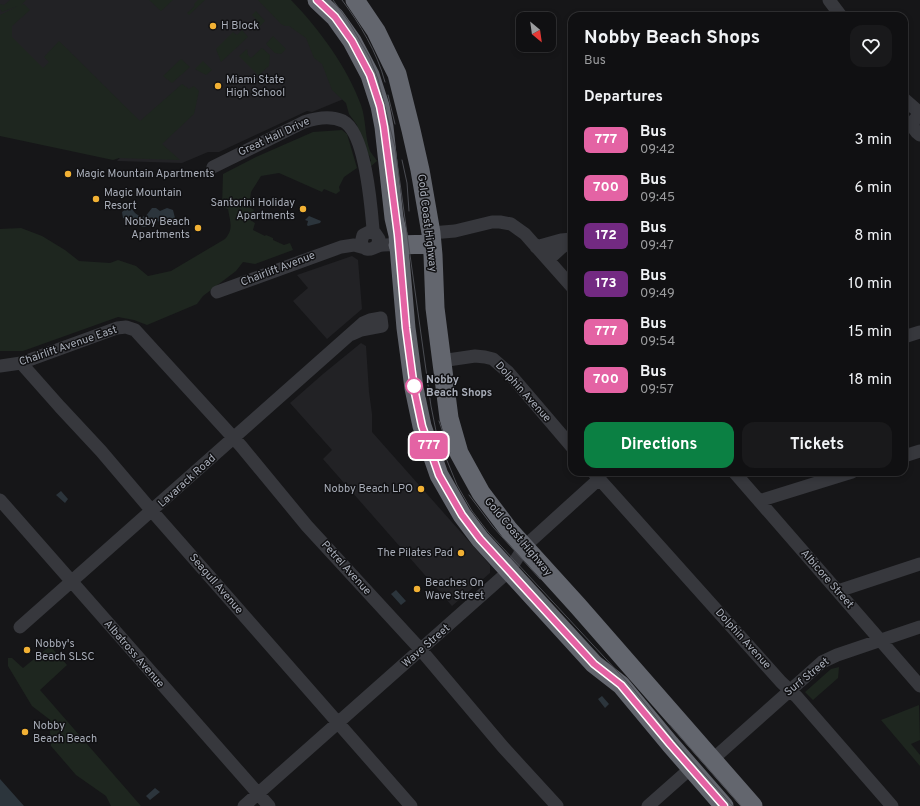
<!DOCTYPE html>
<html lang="en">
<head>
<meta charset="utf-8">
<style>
	:root { --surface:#101012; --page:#19191b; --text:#f1f3f6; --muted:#9c9d9f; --line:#303032; --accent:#0b8043 }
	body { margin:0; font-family:Overpass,sans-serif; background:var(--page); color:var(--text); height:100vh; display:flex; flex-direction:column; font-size:15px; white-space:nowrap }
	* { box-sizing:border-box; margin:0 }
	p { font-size:13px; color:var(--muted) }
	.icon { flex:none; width:22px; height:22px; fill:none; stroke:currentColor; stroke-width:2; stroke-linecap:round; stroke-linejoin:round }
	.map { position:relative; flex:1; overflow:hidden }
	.side { position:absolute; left:568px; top:12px; width:340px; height:464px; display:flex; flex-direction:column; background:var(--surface); border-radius:12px; box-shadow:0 2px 6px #0003,0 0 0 1px var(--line) }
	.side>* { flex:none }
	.badge { padding:0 8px; border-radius:6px; font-size:14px; line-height:26px }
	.needle { width:26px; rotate:151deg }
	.buttons { position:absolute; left:516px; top:12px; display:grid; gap:8px }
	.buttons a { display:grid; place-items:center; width:40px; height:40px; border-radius:8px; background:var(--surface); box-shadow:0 2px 6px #0003,0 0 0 1px var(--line); font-size:20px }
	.map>.badge { position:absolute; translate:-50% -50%; box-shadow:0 0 0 2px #fff }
	h2 { padding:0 16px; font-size:15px; line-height:36px }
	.round { display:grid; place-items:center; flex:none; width:42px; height:42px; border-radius:12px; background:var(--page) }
	.head { display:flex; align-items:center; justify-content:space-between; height:68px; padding:0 16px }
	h1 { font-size:19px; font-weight:700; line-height:30px }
	.primary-button { display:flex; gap:8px; margin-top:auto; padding:8px 16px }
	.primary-button a { flex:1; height:46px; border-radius:12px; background:var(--accent); color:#fff; font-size:16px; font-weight:700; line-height:46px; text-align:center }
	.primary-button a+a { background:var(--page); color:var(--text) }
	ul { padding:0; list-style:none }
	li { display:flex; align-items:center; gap:12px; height:48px; padding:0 16px }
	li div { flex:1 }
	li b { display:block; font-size:15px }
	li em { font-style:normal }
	li .badge { min-width:44px; font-weight:700; text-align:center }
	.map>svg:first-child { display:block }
	.built { fill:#222225 }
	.green { fill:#1e261f }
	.water { fill:#2c353c }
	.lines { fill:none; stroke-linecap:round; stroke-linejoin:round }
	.minor { stroke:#37383d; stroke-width:13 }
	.highway { stroke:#63666e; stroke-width:19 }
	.tram { stroke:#4a4c52; stroke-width:1 }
	.line-casing { stroke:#fff; stroke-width:9 }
	.line { stroke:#e463a4; stroke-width:6 }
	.poi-dot { fill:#f2b134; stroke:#111113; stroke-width:1.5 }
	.stop-dot { fill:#fff; stroke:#e463a4; stroke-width:2 }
	.labels { text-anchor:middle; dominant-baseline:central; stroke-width:3; stroke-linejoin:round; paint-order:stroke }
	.poi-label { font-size:11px; fill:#a8adb8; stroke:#111113; text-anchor:start }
	.street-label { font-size:11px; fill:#a8adb8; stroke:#111113 }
	.stop-label { font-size:11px; font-weight:bold; fill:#a8adb8; stroke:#111113; text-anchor:start }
</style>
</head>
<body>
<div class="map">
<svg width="920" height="806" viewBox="0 0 920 806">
	<rect width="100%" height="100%" fill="#161618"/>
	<path class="built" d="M0 0H275L316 42 346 98 312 112 307 111 219 152H208L182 163 117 161 143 133 0 46Z
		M352 256 358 260 362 309 327 339 293 301 308 288 297 275Z
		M361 343 366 346 369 392 372 414V432L490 565V573L452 606 323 459 332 450 290 403 323 374Z"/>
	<path class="green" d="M10 0H26L21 5 24 4 30 10 12 26V37L43 68 49 62 44 57 59 41 140 121 182 84 189 89 194 86 199 91 194 114 162 144 180 160 119 158 113 160 0 136V15L18 6 2 12 0 9V4L4 5Z
		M149 0H173L161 11Z
		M198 0H205L189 15 187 13 195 6 194 4Z
		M258 0H291C320 30 347 67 361 105 366 119 365 138 370 151 372 154 375 158 377 161L370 167 369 162 371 161 369 155 364 152 357 125 349 114 346 103 332 90 322 64 314 58 306 38 289 26H285L281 24Z
		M256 11 265 21 256 30 251 25 257 20 252 15Z
		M242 30 248 37 221 62 216 49 233 32 237 35Z
		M273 36 286 49 281 54 275 53 266 44Z
		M262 48 270 55 269 66 261 73 264 77 262 79 239 56 247 49 248 55 251 58Z
		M181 59 190 67 172 83 163 76Z
		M203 61 212 70 206 75 195 69Z
		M342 130 347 134 357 168 344 177 339 187 340 191 336 194 324 189 322 192 279 173 261 176 251 192 249 207 254 210 250 220 255 223 253 230 265 236 266 235 273 238V240L284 245 290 243 293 250 255 264 243 262 236 271 203 296 197 304 147 325 134 320 118 317 23 351H0V229L21 228 42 236 65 250 79 261 110 263 118 260 136 266 148 276 171 271 225 239C234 229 230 222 228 209L222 207 223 174 256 157 313 132Z
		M50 646 67 665 40 690 141 806H111L106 796 76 775 51 746 49 719 32 706 8 666V658H12L23 668Z
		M839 667 838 678 813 700 805 692 831 669Z
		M919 705 920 740 911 744 920 755V766L881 720Z"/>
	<path class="water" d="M128 207 132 209 135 213 142 218 144 216 145 217 152 208H156L160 211 167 208 173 210 175 218 173 219 169 224 160 223 156 219H153L146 227H142L138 222 123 218 122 212Z
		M309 216 321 221 320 223 308 226 307 225 308 221 305 220Z
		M61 491 68 499 65 503 56 495Z
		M396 590 406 601 401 605 391 594Z
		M602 696 609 704 605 708 598 699Z
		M0 779 24 806H0Z
		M155 788 160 792 150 800 146 796Z"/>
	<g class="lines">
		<path class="minor" d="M829 0 841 16
			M904 99 920 113
			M920 115C911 120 911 129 920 135
			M213 167 304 122C316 118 330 115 343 121 365 132 371 205 373 229
			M431 233 455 231 492 222H500L511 224 525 234 572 287
			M377 246 379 239 375 233 369 232 363 235 361 243C366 253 371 249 378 246 384 244 392 245 398 245
			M536 247 561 240 572 239
			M548 260 561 248 572 240
			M217 292 341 247 354 245 365 248
			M904 337 920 332
			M441 361 475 356 485 357 493 359 508 372 572 447
			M21 363 60 407 101 451 152 511 411 806
			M0 366 21 363 117 328 126 327 135 330 241 446 307 526 421 650 503 747 557 806
			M904 456 920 451
			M593 472 781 682 797 697 892 806
			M734 472 920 686
			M0 500 269 806
			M759 501 852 472
			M838 591 920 564
			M20 627 363 323 370 320 381 318 382 326 361 330 352 334
			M713 759 822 662 837 655 920 627
			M244 806 509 571 524 547 599 479
			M648 806 691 768"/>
		<path class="highway" d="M317 0 335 17 352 41 370 75 380 106 384 127 394 218 398 235 406 328 414 388 422 426 439 475 462 515 480 539 594 664 621 685 670 744 724 806
			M355 0 376 31 392 64 397 74 411 130 420 170 431 233 433 255 435 308 449 418 459 453 465 464 481 493 509 530 578 606 753 806
			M398 245 432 244"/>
		<path class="tram" d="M333 0 349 22 370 58 378 79 395 147 431 406 437 436 457 485 472 511 488 532 631 686 679 746 733 806
			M342 0C360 24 377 52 385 82
			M388 95 395 124
			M402 160 407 183 409 211
			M439 421 450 453
			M469 495 493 527 540 579
			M670 725 741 806"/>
	</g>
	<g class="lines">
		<g class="line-casing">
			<path id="line" d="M317 0 335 17 352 41 370 75 380 106 384 127 398 235 406 328 414 388 422 426 439 475 462 515 480 539 594 664 621 685 670 744 724 806"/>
		</g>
		<use href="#line" class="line"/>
	</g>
	<g class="poi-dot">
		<circle cx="213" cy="26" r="4"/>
		<circle cx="218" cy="86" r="4"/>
		<circle cx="68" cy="174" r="4"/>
		<circle cx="96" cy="199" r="4"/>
		<circle cx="303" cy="209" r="4"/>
		<circle cx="198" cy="228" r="4"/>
		<circle cx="421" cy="489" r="4"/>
		<circle cx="461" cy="553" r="4"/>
		<circle cx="417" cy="589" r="4"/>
		<circle cx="27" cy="650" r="4"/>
		<circle cx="25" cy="732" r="4"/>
	</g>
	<circle class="stop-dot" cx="414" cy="386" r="8"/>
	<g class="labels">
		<g class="poi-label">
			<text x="221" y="26">H Block</text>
			<text x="226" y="80">Miami State<tspan x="226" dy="13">High School</tspan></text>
			<text x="76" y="174">Magic Mountain Apartments</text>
			<text x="104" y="193">Magic Mountain<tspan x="104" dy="13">Resort</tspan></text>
			<text x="295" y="203" text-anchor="end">Santorini Holiday<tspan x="295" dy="13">Apartments</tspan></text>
			<text x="190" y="222" text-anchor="end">Nobby Beach<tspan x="190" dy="13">Apartments</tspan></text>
			<text x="413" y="489" text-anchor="end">Nobby Beach LPO</text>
			<text x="453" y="553" text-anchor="end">The Pilates Pad</text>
			<text x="425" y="583">Beaches On<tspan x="425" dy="13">Wave Street</tspan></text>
			<text x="35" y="644">Nobby's<tspan x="35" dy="13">Beach SLSC</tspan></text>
			<text x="33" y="726">Nobby<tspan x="33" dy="13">Beach Beach</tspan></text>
		</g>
		<g class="street-label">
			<text transform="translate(274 137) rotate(-25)">Great Hall Drive</text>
			<text transform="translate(427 223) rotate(83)">Gold Coast Highway</text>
			<text transform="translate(278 269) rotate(-21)">Chairlift Avenue</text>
			<text transform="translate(68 346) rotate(-19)">Chairlift Avenue East</text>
			<text transform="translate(523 392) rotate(48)">Dolphin Avenue</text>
			<text transform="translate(187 481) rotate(-42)">Lavarack Road</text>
			<text transform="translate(518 537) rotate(50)">Gold Coast Highway</text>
			<text transform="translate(346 568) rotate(48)">Petrel Avenue</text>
			<text transform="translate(827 579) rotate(49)">Albicore Street</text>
			<text transform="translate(216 584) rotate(49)">Seagull Avenue</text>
			<text transform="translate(743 639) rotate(48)">Dolphin Avenue</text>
			<text transform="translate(426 646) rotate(-41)">Wave Street</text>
			<text transform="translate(134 654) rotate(49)">Albatross Avenue</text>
			<text transform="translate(807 677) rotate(-39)">Surf Street</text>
		</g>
		<g class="stop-label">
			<text x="426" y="380">Nobby<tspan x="426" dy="13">Beach Shops</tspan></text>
		</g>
	</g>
</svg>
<div class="buttons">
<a><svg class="needle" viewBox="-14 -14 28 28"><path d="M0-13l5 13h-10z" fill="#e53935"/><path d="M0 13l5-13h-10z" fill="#9c9d9f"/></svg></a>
</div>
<b class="badge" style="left:429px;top:446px;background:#e463a4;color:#fff">777</b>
<section class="side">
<div class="head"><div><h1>Nobby Beach Shops</h1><p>Bus</p></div><a class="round"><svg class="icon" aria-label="heart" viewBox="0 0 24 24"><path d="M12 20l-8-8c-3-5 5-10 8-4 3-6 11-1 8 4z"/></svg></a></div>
<h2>Departures</h2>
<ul>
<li><span class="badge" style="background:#e463a4;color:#fff">777</span><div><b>Bus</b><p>09:42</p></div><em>3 min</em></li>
<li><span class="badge" style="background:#e463a4;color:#fff">700</span><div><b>Bus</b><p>09:45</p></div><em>6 min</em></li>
<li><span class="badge" style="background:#732a82;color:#fff">172</span><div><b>Bus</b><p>09:47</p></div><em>8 min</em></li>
<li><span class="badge" style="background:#732a82;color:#fff">173</span><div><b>Bus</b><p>09:49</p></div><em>10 min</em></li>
<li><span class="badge" style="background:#e463a4;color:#fff">777</span><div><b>Bus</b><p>09:54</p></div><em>15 min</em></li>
<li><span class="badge" style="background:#e463a4;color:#fff">700</span><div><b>Bus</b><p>09:57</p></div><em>18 min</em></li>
</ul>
<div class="primary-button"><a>Directions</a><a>Tickets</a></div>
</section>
</div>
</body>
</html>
